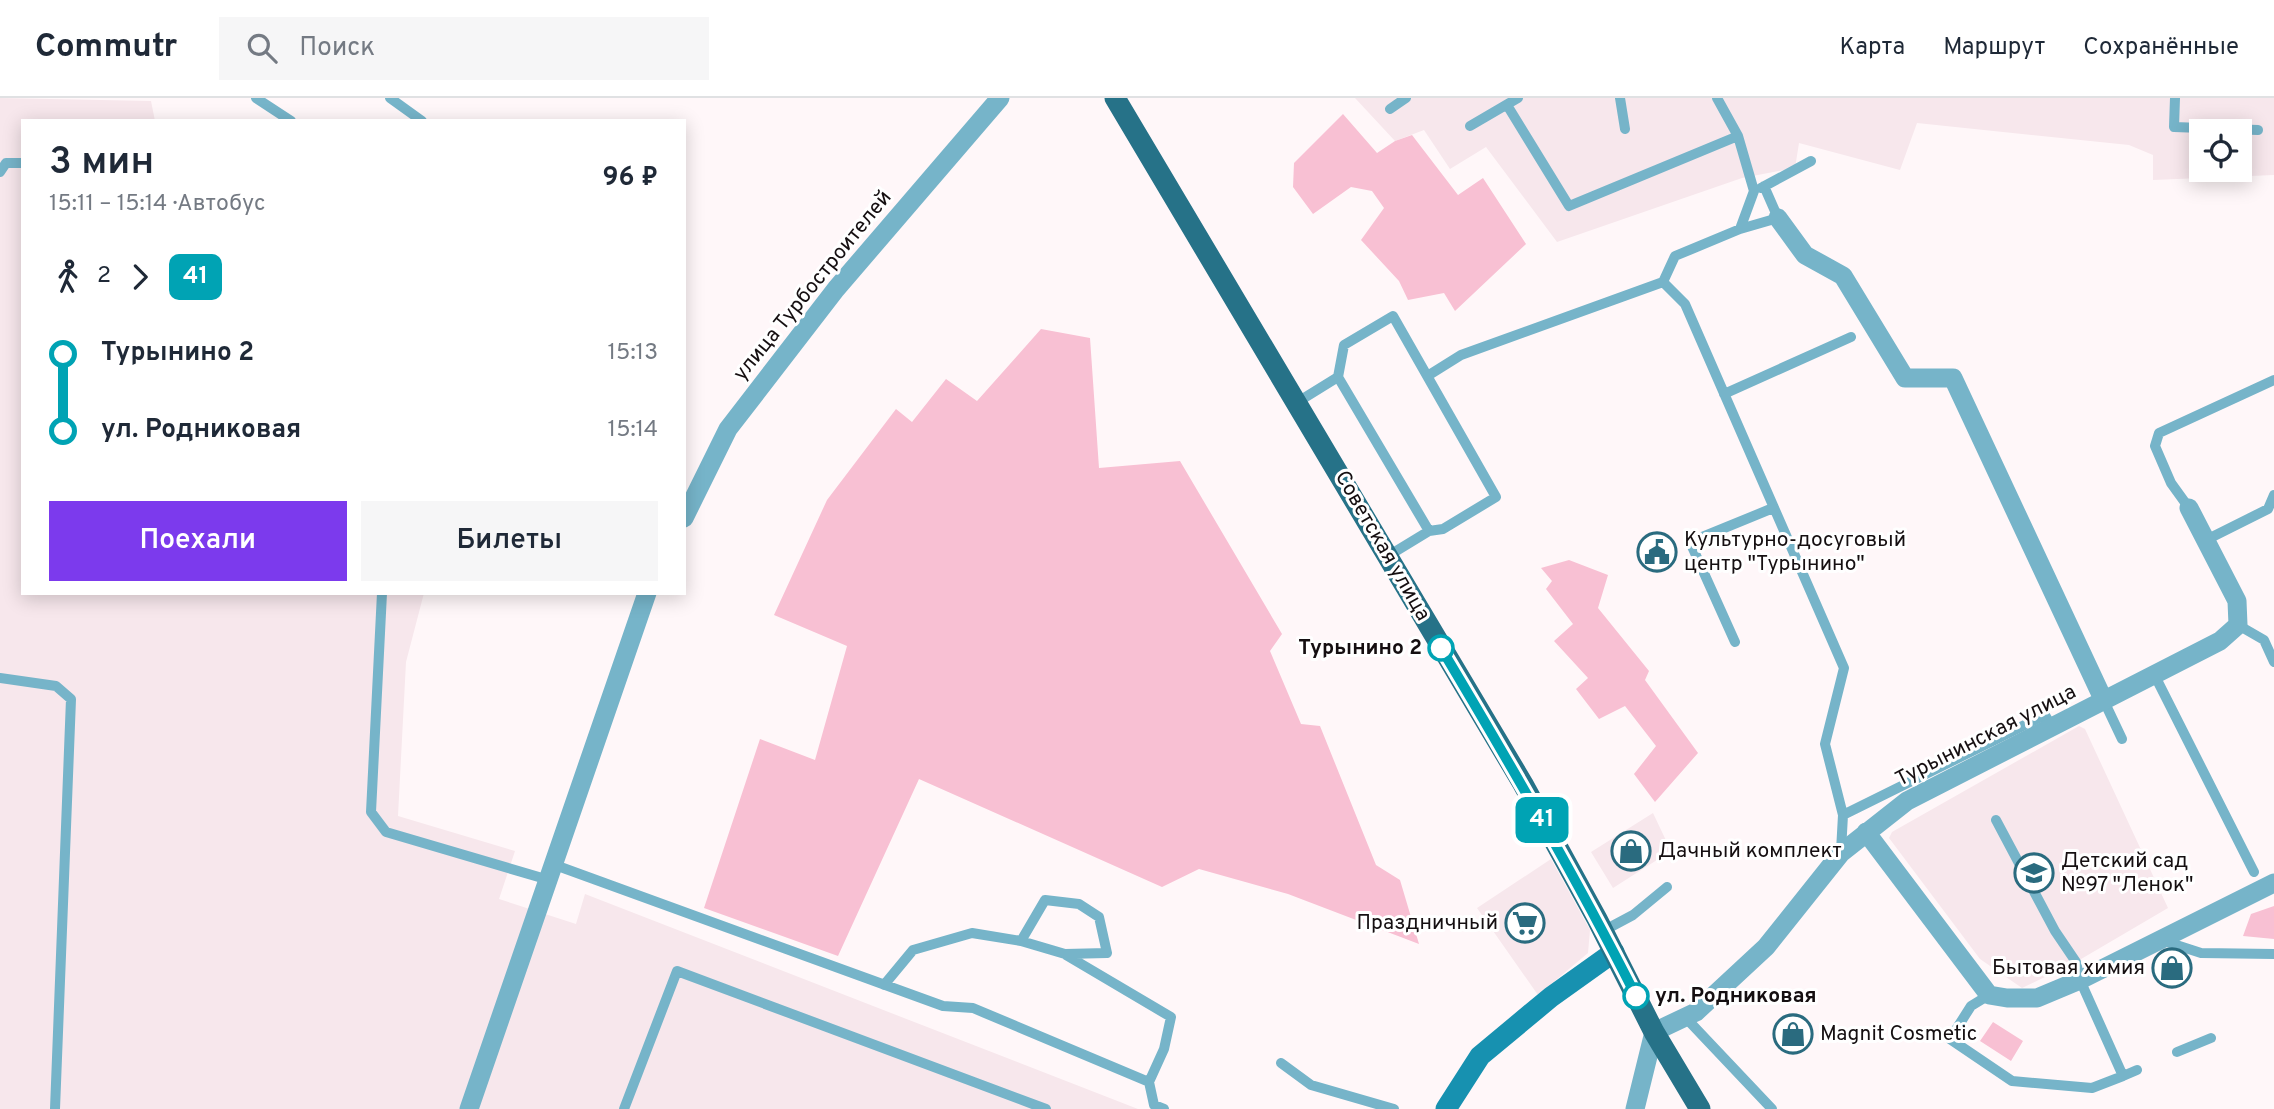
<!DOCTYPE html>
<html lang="ru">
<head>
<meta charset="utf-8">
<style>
	:root { --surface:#fff; --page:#f6f6f7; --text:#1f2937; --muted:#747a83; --line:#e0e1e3; --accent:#7c3aed }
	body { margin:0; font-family:Overpass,sans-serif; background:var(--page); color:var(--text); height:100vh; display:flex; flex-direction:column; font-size:26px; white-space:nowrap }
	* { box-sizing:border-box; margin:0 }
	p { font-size:23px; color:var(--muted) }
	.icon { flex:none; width:38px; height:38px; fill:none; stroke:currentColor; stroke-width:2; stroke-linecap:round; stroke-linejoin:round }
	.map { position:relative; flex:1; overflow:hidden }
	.details { position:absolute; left:21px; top:21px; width:665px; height:476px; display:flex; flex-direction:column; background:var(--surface); border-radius:0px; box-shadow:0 4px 18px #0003 }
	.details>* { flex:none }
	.badge { padding:0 14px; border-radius:10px; font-size:24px; line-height:46px }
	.tools { position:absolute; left:2189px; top:21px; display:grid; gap:14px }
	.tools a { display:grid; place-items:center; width:63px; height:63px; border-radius:0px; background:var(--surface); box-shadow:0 4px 18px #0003; font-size:35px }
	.map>.badge { position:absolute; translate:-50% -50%; box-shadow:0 0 0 4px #fff }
	.legs { display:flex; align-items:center; gap:10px; height:77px; padding:0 28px; font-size:23px }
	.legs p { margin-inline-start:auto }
	.headline { display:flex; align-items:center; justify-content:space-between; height:119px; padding:0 28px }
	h1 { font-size:38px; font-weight:600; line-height:52px }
	.primary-button { display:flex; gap:14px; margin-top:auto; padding:14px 28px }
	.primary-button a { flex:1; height:80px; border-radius:0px; background:var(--accent); color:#fff; font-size:28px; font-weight:600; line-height:80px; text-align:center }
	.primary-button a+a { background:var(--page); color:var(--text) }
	ul { padding:0 28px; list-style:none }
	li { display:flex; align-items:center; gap:24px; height:77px; font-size:26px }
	li i { display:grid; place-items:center; width:10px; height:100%; margin:0 9px; background:currentColor }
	li i::after { content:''; width:18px; height:18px; margin:-9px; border:5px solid; border-radius:50%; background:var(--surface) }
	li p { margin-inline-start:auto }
	li:first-child i { background:linear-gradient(#0000 50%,currentColor 0) }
	li:last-child i { background:linear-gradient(currentColor 50%,#0000 0) }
	header { display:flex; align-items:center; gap:42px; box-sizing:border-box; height:98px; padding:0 35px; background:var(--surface); border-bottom:2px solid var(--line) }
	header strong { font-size:33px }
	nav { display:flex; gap:38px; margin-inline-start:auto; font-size:24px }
	.search { width:490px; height:63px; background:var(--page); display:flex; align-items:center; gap:18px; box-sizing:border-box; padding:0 24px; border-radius:0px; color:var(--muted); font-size:26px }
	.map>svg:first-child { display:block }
	.built { fill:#f7e7ec; fill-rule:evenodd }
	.green { fill:#f8c0d3 }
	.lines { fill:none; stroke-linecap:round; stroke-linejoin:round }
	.lane { stroke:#76b4c9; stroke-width:10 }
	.street { stroke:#76b4c9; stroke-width:19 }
	.secondary { stroke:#1791b0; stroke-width:21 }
	.primary { stroke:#267288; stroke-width:21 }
	.line-1-casing { stroke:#fff; stroke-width:16 }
	.line-1 { stroke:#00a3b4; stroke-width:10 }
	.stop-1-dot { fill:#fff; stroke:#00a3b4; stroke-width:3.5 }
	.labels { text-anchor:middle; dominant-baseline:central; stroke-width:6; stroke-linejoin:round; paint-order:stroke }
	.street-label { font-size:21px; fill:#150f11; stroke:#fff }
	.poi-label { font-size:21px; fill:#150f11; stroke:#fff; text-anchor:start }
	.stop-label { font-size:21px; font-weight:bold; fill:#150f11; stroke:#fff; text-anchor:end }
</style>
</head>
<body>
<header>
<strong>Commutr</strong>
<div class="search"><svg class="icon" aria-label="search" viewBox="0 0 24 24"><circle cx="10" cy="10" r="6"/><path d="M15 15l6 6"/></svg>Поиск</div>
<nav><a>Карта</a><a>Маршрут</a><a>Сохранённые</a></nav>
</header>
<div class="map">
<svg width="2274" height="1011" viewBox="0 0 2274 1011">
	<rect width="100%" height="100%" fill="#fff7f9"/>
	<path class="built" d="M0 0 151 3 155 23H23V495H424L406 564 398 718 515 753 499 801 576 826 585 796 1138 1011H0Z
		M1355 0H2274V77L2153 82V57L2129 47 1917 25 1900 72 1799 45 1795 70 1742 80 1557 144 1486 49 1450 71 1424 32 1395 43ZM2202 33H2240V72H2202Z
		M2079 628 2085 631 2168 810 2076 864 2022 890 1980 861 1889 740 1892 734Z
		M1653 715 1671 753 1613 790 1591 754Z
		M1551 761 1590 832 1588 855 1538 897 1477 810Z"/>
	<path class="green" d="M1343 16 1377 55 1395 43 1412 37 1458 97 1483 80 1526 146 1455 213 1444 195 1408 202 1399 183 1361 142 1384 110 1372 93 1351 89 1313 116 1293 89 1294 65Z
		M1041 231 1090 240 1099 370 1180 363 1282 536 1270 553 1301 626 1320 628 1376 767 1400 782 1419 846 1288 796 1199 771 1162 789 919 681 838 858 704 810 760 641 815 662 847 548 774 517 827 402 896 311 912 324 946 281 977 303Z
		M1569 462 1608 477 1598 510 1649 573 1645 582 1698 655 1655 704 1634 676 1656 648 1625 608 1599 621 1576 591 1588 580 1554 543 1573 526 1546 491 1552 483 1541 470Z
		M2274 808V841L2243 838 2251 816Z
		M1993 924 2023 943 2011 963 1980 943Z"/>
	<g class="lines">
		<path class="lane" d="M256 0 291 23
			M390 0 422 23
			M1620 0 1625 31
			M1717 0 1738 38 1754 93 1740 131
			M2175 0 2174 29 2258 32
			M1507 7 1569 108 1738 38
			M1390 11 1406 0
			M1470 28 1518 0
			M0 74 6 65H23
			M1761 90 1811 63
			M1663 184 1685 206 1844 570 1825 646 1843 717 1841 753
			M1429 277 1461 257 1663 184 1675 158 1740 131 1778 120 1764 88
			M1338 279 1429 433
			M1724 296 1851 239
			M1296 305 1338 279 1344 247 1393 218 1496 399 1443 431 1429 433 1388 458
			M2189 410 2171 385 2155 348 2159 335 2274 282
			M2206 442 2268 411 2274 397
			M382 495 371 714 386 734 549 782
			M2238 527 2264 542 2274 564
			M1735 544 1690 444 1773 410
			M2154 576 2254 774
			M0 580 56 588 71 601 55 1011
			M2104 603 2122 641
			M1843 717 2045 617 2053 631
			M555 767 943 908 973 910 1149 984
			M1603 833 1633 817 1667 789
			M2164 843 2201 855 2274 856
			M1066 857 1171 919 1164 951 1149 984 1154 1007 1164 1011
			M884 887 913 852 972 835 1021 843 1045 802 1079 806 1099 819 1107 855 1065 856 1021 843
			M1989 897 1971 908 1950 941 2012 983 2092 990 2123 978 2080 882 2076 864 2055 833 1996 722
			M1685 919 1772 1011
			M2177 954 2211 940
			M1281 965 1311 987 1394 1011
			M2123 978 2137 972
			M624 1011 677 873 1046 1011"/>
		<path class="street" d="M1778 120 1805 157 1843 178 1905 280H1953L2104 603
			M684 420 728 331 836 191 1000 0
			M1866 734 1989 897 2007 900H2037L2080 882 2274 785
			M469 1011 647 495
			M1635 1011 1654 934 1696 914 1766 849 1841 755 1907 703 2220 543 2238 527 2237 503 2189 410"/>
		<path class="secondary" d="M1446 1011 1480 958 1551 899 1614 854"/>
		<path class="primary" d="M1115 0 1523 686 1597 821 1654 934 1700 1011"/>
	</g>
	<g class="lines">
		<g class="line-1-casing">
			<path id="line-1" d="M1441 550C1509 664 1576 779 1636 898"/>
		</g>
		<use href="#line-1" class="line-1"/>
	</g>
	<defs>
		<g id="civic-ring" transform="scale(2.0125)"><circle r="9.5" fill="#fff" stroke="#2a6b7f" stroke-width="1.5"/><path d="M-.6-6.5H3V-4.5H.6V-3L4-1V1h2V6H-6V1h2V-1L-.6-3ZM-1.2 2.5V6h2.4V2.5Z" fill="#2a6b7f"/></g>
		<g id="shop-ring" transform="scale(2.0125)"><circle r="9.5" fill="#fff" stroke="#2a6b7f" stroke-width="1.5"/><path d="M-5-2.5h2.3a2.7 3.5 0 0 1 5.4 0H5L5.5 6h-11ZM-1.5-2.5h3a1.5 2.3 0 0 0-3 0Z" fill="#2a6b7f"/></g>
		<g id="school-ring" transform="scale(2.0125)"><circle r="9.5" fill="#fff" stroke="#2a6b7f" stroke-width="1.5"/><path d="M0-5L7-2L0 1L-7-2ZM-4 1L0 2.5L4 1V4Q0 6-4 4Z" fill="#2a6b7f"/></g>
		<g id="supermarket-ring" transform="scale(2.0125)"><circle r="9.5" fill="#fff" stroke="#2a6b7f" stroke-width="1.5"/><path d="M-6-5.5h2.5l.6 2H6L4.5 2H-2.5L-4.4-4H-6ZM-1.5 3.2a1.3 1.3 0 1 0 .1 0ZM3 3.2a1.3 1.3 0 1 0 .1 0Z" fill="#2a6b7f"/></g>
	</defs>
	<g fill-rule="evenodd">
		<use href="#civic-ring" x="1657" y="454"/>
		<use href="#shop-ring" x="1631" y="753"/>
		<use href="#school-ring" x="2034" y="775"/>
		<use href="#supermarket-ring" x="1525" y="825"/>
		<use href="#shop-ring" x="2172" y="870"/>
		<use href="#shop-ring" x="1793" y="936"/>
	</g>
	<g class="stop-1-dot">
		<circle cx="1441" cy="550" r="12"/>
		<circle cx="1636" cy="898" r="12"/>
	</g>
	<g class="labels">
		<g class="street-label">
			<text transform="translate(813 188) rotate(-51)">улица Турбостроителей</text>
			<text transform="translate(1382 448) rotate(60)">Советская улица</text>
			<text transform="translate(1986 638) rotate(-27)">Турынинская улица</text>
		</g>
		<g class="poi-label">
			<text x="1684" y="442">Культурно-досуговый<tspan x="1684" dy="24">центр "Турынино"</tspan></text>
			<text x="1658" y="753">Дачный комплект</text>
			<text x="2061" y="763">Детский сад<tspan x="2061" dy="24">№97 "Ленок"</tspan></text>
			<text x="1498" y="825" text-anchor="end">Праздничный</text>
			<text x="2145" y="870" text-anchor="end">Бытовая химия</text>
			<text x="1820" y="936">Magnit Cosmetic</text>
		</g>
		<g class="stop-label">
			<text x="1422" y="550">Турынино 2</text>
			<text x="1655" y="898" text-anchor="start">ул. Родниковая</text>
		</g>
	</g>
</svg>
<div class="tools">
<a><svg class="icon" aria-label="locate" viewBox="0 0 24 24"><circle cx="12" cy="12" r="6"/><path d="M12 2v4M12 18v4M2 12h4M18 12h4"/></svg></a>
</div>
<b class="badge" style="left:1542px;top:722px;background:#00a3b4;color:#fff">41</b>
<section class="details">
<div class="headline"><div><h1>3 мин</h1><p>15:11 – 15:14 · Автобус</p></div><b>96 ₽</b></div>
<div class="legs"><svg class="icon" aria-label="walk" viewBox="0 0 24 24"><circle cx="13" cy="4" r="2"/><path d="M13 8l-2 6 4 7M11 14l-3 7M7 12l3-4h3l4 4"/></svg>2<svg class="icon" aria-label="forward" viewBox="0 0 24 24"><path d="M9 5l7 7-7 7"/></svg><b class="badge" style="background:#00a3b4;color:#fff">41</b></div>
<ul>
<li><i style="color:#00a3b4"></i><b>Турынино 2</b><p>15:13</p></li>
<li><i style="color:#00a3b4"></i><b>ул. Родниковая</b><p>15:14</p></li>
</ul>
<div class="primary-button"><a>Поехали</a><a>Билеты</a></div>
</section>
</div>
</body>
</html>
